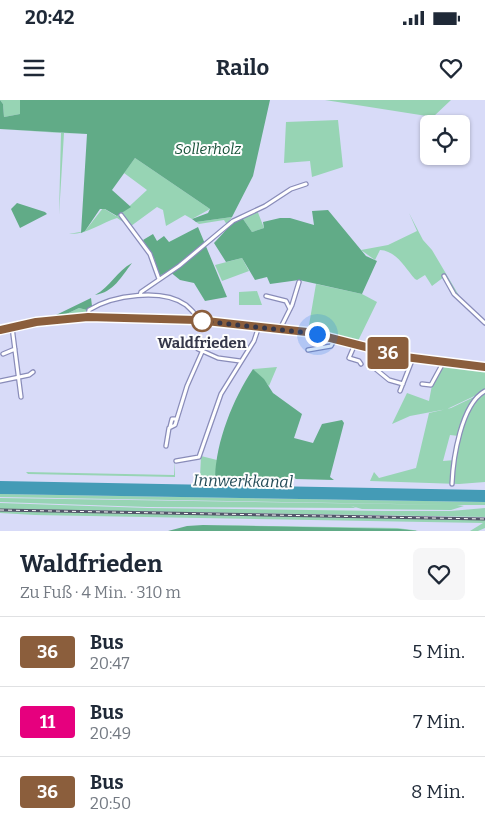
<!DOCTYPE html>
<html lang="de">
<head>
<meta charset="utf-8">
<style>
	:root { --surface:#fff; --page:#f6f6f7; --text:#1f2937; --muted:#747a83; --line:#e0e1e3 }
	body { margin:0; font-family:Bitter,serif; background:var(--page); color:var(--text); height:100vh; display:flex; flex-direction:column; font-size:19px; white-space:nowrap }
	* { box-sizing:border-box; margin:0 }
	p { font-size:16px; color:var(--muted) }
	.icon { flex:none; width:28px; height:28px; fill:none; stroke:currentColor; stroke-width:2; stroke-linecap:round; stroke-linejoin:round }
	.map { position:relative; height:431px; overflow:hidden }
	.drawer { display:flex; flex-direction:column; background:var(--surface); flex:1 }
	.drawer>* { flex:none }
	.badge { padding:0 10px; border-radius:4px; font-size:18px; line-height:32px }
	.fabs { position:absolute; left:420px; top:15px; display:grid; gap:10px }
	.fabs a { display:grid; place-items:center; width:50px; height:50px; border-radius:8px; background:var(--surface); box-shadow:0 1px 4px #0004; font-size:25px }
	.you { position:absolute; width:25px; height:25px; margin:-12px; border:4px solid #fff; border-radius:50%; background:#1a73e8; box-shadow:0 0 0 8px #1a73e833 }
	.map>.badge { position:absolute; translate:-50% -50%; box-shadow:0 0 0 2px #fff }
	.round { display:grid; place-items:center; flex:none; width:52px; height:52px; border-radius:8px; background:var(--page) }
	.overview { display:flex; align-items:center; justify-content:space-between; height:85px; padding:0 20px }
	h1 { font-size:24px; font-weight:700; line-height:38px }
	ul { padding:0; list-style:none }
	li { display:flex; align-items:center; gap:15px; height:70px; padding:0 20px; border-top:1px solid var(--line) }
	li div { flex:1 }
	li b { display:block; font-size:19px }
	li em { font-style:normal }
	li .badge { min-width:55px; font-weight:700; text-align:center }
	.status { display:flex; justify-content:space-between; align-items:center; height:35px; padding:0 25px; background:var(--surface); direction:ltr }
	.status svg { height:14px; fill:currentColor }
	header { display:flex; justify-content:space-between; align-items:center; height:65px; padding:0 20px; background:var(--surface); font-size:22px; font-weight:700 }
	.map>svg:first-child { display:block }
	.green { fill:#97d4b4 }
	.forest { fill:#61ab87 }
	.water { fill:#449bb6 }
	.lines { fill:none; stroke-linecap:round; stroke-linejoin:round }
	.minor-casing { stroke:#898cb9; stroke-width:5.5 }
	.minor { stroke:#fff; stroke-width:3 }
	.rail-casing { stroke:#53556a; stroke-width:3 }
	.rail { stroke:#fefefe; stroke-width:1; stroke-dasharray:4; stroke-linecap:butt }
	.line-casing { stroke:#fff; stroke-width:11 }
	.line { stroke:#8b5e3c; stroke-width:8 }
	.walk { stroke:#35374a; stroke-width:5; stroke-dasharray:0 9 }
	.stop-dot { fill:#fff; stroke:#8b5e3c; stroke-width:2.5 }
	.labels { text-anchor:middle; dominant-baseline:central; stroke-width:4; stroke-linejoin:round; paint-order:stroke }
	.park-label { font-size:15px; font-style:italic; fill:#1a543b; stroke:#fefefe }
	.stop-label { font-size:15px; font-weight:bold; fill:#35374a; stroke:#fefefe }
	.water-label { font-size:16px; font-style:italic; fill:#244b57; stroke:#fefefe }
</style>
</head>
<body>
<div class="status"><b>20:42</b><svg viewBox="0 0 49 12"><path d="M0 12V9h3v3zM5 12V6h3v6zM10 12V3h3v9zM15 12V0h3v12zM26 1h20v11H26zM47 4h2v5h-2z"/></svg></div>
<header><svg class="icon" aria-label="menu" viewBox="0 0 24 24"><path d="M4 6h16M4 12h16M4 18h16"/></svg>Railo<svg class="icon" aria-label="heart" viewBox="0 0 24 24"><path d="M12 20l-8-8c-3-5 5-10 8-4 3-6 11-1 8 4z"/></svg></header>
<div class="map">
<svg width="485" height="431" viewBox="0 0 485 431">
	<rect width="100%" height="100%" fill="#d8dbf8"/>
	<path class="green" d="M0 0H20V14L4 17 3 4Z
		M325 0H451L433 17Z
		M338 20 343 67 312 77 310 61 284 63 286 22Z
		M0 29 86 34 64 33 59 115 61 33Z
		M135 58 210 109 192 119 185 115 166 126 163 110 157 107 131 126 121 114 147 90 124 73Z
		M103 108 116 116 121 115 128 125 117 118C101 123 86 135 69 134L85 131Z
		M257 110 264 128 252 132 241 116Z
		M409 113 423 140 432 150 461 199 444 177 432 186 425 175 417 180 415 179C405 168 397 151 380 150L375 160 361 150 388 145 417 131Z
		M232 117 227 125 224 120 199 124 196 122Z
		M242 158 249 171 222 181 215 165Z
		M316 184 362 194 377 202 357 243 308 231Z
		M257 191 262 205H239V192Z
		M79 208 87 210V214L58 218Z
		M443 265 485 269V291L447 309 410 316 392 324 407 293 429 301 432 285Z
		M277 267 269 286 253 269Z
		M485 292V382L459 384 370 381 374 372 379 378 416 368 429 313 451 308 476 296 470 305 459 336 450 335 443 361 455 360C460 336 465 308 485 292Z
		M201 356 217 360 215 378 200 377Z
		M175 361V377L28 374 26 372 174 375Z
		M0 394 485 402V405H457L464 406 451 410 362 409 351 406 356 408 148 407 0 402V398L456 405 0 397Z
		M0 403 148 408 384 411H451L485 408V417L0 409Z
		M0 411 485 420V428L478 431H470L483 423 35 415 0 413Z
		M203 425 397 428 421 431Z"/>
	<path class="forest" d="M0 0 3 4 4 17 20 14V0H270L253 76 232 117 196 122 192 119 208 113 210 109 135 58 112 90 131 107 117 116 105 109H100L85 131 81 133 87 34 0 29Z
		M17 103 45 112 47 114 20 128 11 109Z
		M328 110 366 156 377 161 362 194 299 180 270 184 267 177 255 180 242 158 226 162 214 143 227 129V126L241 116 252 132 264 128 263 122 280 118H290L314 125 312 111Z
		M198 127 227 197 205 201 194 183 180 180 169 171 159 176 154 158 143 140 153 134 157 141 164 136 169 142Z
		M132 163C121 177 114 192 95 195 110 187 117 171 132 163Z
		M91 198 92 206 87 210 79 208 58 218 0 228V225L6 224 56 215Z
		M253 269 264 279 273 293 302 314 294 338 313 343 322 324 342 320 344 323 331 373 330 377 334 380 296 379 291 376 287 379 215 378C216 341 233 299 253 269Z
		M203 425 400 429 418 431H168L187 426Z"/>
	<path class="water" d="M0 381 485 390V402L0 394Z"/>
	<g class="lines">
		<g class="minor-casing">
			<path id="minor" d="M121 115 150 154 159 179
				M444 176 454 194 485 223
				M140 195 141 192 179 166 233 121 265 106 291 89 306 84
				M266 196 286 201 290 209
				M88 217 89 210C113 195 162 188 186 205 191 210 196 213 197 220
				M12 227 21 297
				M280 229 292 205 299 182
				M0 230 36 222 88 217 197 220 307 232 405 257 485 267
				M355 244 349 258 359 261 361 264
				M198 249 218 258 240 261
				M308 250 331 246 335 238
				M3 254 15 249
				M372 266 389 280 403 284
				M0 281 29 275 33 272
				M422 284 431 285 443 263
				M400 291 413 258
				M170 327 172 319H177
				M166 346 169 328 175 325 187 286 202 252
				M176 361 199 357 221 294 254 241 259 226
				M452 384C453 359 461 304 485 291"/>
		</g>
		<use href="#minor" class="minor"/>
		<g class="rail-casing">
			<path id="rail" d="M0 410 485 419"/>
		</g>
		<use href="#rail" class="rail"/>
	</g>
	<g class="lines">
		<g class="line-casing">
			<path id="line" d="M0 230 36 222 88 217 197 220 307 232 405 257 485 267"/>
		</g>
		<use href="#line" class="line"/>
		<path class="walk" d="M202 221 317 234"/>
	</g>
	<circle class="stop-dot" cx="202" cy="221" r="10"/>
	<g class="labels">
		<g class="park-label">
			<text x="208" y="49">Sollerholz</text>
		</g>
		<g class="stop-label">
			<text x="202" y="243">Waldfrieden</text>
		</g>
		<g class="water-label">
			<text transform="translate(243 381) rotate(1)">Innwerkkanal</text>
		</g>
	</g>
</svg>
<div class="fabs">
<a><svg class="icon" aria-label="locate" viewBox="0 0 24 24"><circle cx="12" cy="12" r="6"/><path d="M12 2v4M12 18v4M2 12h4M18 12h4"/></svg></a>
</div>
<div class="you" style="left:317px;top:234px"></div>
<b class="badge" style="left:388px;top:253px;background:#8b5e3c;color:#fff">36</b>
</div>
<section class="drawer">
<div class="overview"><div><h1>Waldfrieden</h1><p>Zu Fuß · 4 Min. · 310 m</p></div><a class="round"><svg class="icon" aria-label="heart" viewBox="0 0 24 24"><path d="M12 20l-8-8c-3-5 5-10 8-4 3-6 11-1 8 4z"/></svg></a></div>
<ul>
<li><span class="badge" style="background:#8b5e3c;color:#fff">36</span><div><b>Bus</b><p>20:47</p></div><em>5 Min.</em></li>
<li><span class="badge" style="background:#e6007e;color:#fff">11</span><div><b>Bus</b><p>20:49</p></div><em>7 Min.</em></li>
<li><span class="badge" style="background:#8b5e3c;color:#fff">36</span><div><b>Bus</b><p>20:50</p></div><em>8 Min.</em></li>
</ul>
</section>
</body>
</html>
